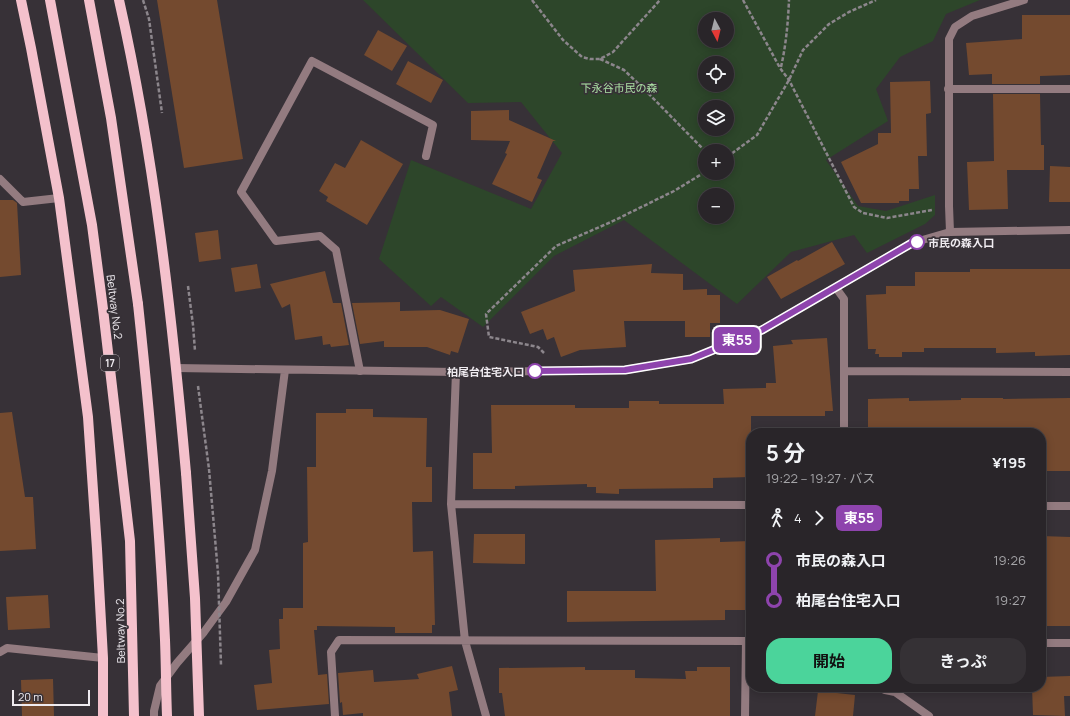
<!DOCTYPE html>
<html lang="ja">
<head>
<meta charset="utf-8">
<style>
	:root { --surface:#292529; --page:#353135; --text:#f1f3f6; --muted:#a5a5a8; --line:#454246; --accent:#4bd49b }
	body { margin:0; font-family:Manrope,"Noto Sans JP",sans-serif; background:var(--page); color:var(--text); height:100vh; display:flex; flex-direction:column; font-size:15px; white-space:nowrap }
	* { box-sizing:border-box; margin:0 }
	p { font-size:13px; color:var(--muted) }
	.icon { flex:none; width:22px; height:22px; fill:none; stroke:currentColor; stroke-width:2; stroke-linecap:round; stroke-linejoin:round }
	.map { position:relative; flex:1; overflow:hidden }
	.drawer { position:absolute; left:746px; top:428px; width:300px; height:264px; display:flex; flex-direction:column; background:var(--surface); border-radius:16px; box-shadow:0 2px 10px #0003,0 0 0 1px var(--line) }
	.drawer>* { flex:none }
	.badge { padding:0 8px; border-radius:6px; font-size:14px; line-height:26px }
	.needle { width:26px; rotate:173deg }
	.buttons { position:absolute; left:698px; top:12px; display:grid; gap:8px }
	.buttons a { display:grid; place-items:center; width:36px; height:36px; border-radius:50%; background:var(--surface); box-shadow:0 2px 10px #0003,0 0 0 1px var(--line); font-size:20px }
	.scale { position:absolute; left:12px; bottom:10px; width:78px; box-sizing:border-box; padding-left:4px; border:2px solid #efebf0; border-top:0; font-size:11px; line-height:14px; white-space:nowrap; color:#efebf0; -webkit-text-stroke:3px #373137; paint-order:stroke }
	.map>.badge { position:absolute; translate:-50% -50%; box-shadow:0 0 0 2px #fff }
	.legs { display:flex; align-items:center; gap:6px; height:44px; padding:0 20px; font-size:13px }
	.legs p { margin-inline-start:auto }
	.head { display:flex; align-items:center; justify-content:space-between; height:68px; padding:0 20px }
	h1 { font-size:22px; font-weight:700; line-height:30px }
	.action { display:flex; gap:8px; margin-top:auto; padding:8px 20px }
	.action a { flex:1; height:46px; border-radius:16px; background:var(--accent); color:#111; font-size:16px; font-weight:700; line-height:46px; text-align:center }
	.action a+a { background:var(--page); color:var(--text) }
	ul { padding:0 20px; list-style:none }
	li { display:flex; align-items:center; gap:14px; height:40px; font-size:15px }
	li i { display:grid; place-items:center; width:6px; height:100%; margin:0 5px; background:currentColor }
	li i::after { content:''; width:10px; height:10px; margin:-5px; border:3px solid; border-radius:50%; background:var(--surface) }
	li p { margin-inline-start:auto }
	li:first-child i { background:linear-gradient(#0000 50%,currentColor 0) }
	li:last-child i { background:linear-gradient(currentColor 50%,#0000 0) }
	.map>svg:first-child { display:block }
	.green { fill:#2d462a; fill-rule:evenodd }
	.building { fill:#744a2f }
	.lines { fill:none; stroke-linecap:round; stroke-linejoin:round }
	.path { stroke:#8c868c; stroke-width:2.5; stroke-dasharray:4 2; stroke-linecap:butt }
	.service { stroke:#937b80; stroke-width:8 }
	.minor { stroke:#937b80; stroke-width:8 }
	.tertiary { stroke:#937b80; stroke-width:8 }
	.primary { stroke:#f4c1cc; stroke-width:10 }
	.path-bridge { stroke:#8c868c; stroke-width:2.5; stroke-dasharray:4 2; stroke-linecap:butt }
	.primary-bridge { stroke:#f4c1cc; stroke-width:10 }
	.line-1-casing { stroke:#fff; stroke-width:9 }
	.line-1 { stroke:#8e44ad; stroke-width:6 }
	.stop-1-dot { fill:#fff; stroke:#8e44ad; stroke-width:2 }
	.labels { text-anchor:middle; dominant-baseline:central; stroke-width:3.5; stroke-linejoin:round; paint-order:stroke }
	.shield { fill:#373137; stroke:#b8b3b8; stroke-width:1 }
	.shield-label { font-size:10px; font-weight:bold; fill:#efebf0 }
	.park-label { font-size:11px; fill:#aae0a3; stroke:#373137 }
	.stop-label { font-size:11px; font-weight:bold; fill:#efebf0; stroke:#373137; text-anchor:start }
	.street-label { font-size:11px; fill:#efebf0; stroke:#373137 }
</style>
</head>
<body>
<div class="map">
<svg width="1070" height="716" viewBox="0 0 1070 716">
	<rect width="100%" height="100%" fill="#373137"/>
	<path class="green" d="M363 0H980L946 14 933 41 900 57 876 89 888 121 826 160 858 206 886 211 935 195V215L925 224 867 253 854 235 791 252 737 304 624 220 554 256 483 327 441 297 431 306 379 259 411 160 531 209 562 153 521 102 468 103ZM705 19H727V41H705ZM705 63H727V85H705ZM705 107H727V129H705ZM705 151H727V173H705ZM705 195H727V217H705Z"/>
	<path class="building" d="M157 0H217L243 159 184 168Z
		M1022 15H1070V75L1040 76V84H992V74L969 75 966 43 1022 39Z
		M378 30 407 46 392 71 364 55Z
		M408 61 443 80 431 103 396 84Z
		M930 81 931 113 926 114 927 156H918L919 189H909V201H899V203H861L841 162 878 144V133H891L890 82Z
		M993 94H1040L1041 145H1044V170H1007L1008 209 969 210 967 162 994 161Z
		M509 110V120L556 141H553L537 178 542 180 532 202 492 184 507 154 505 153 510 141 471 140V111Z
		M361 140 403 164 367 225 326 201 328 197 319 191 335 163 345 168Z
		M1050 166 1070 167V202H1049Z
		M0 200H13L17 203 21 275 0 277Z
		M218 230 221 259 199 262 195 233Z
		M832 242 845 264 781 299 767 277 797 260 798 261Z
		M257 264 261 288 235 292 231 268Z
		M652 264 651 273 683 274V290L707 289V295H720V323H710V337H685V321H624L626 347 580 350 561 357 554 337 547 340 543 329 530 334 521 312 575 291 573 270Z
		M970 269H1070V355L1035 356V352L996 353V348H924V352H902V357H879V354H875L876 349H868L866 295 886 294V286H915V272H970Z
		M325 271 333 303H341L349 345 331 347 330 344 323 345 322 336 295 340 290 304 282 308 270 284Z
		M400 302V311L440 310 469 319 458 353 451 351 450 355 427 347H384V341L360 344 352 303Z
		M827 338 833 411H825V416H751V477L713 478V488L619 489V494L596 493V487H587V484L515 486V489H473V453H492L491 405H575V408H629V401H659V404H724L723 389 766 388V383H776L773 346 793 344 791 340Z
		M909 398V401L961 400V398H1003V399L1070 398V471H1041V432H961V429L868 431V399Z
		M346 409H373V417L427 418 426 467H432V502H412L413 552 433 551 435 625H432V633H395V627L317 626V630H314L318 675 327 674 329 704 257 710 254 685 272 683 269 650 280 649 279 619H283V608H303V543L308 542 307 467H316V413H346Z
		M12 412 25 497H33L36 549 0 551V413Z
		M474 534H525V564L473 563Z
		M1041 536 1070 537V626H1041Z
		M720 538V542L751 541V610H725V620L567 622V591H656L655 540Z
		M48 595 50 628 8 630 6 597Z
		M452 666 458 690 449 692 452 716H363V713L343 715 342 702 340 703 338 673 373 670 374 682 419 679 417 674Z
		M585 667V670H635V678L686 679 685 671H697V667H730V716H505L502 693H499V668Z
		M1070 676V696H1064L1065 716 1033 715 1032 687H1041V677Z
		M53 679 54 716H22L21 680Z
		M818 691 855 695 853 716H815Z"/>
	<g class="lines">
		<path class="path" d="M143 0 149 19 162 113
			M532 0 563 40 582 57 590 59H600L613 52 660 0
			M743 0 780 68 789 80 854 207 863 213 887 218 932 210
			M600 59 624 70 645 90 705 151
			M781 67C786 45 788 23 789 0
			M727 157 757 135 789 80 803 50 829 24 849 12 876 0
			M188 286 193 325 195 351
			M544 353 538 347 489 337 486 314 556 246 611 222 674 191 705 172
			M198 386 209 469"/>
		<path class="service" d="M0 179 23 202 59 198
			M360 371 336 250 320 236 276 241 241 192 312 61 433 125 426 156"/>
		<path class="minor" d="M948 89H1070
			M950 232 949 206V39L955 27 972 16 1024 0
			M836 288 844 299V433
			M844 371 1070 372
			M456 372 451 504 465 641 486 716
			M451 504 751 505
			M1041 506H1070
			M1041 643H1070
			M0 652 7 648 103 658
			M885 690 895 692 929 716
			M335 716 331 652 339 640 751 641
			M745 716 746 641"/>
		<path class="tertiary" d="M176 368 456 372 625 370 691 359 762 330 912 243 950 232 1070 230
			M154 716V711L160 686 177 663 204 632 226 602 255 550 272 471 285 370"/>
		<path class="primary" d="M21 0 31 48 59 198 88 417 97 549 103 658V716
			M50 0 92 225 103 309 130 541 134 716
			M89 0 111 118 138 304
			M119 0C154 155 172 315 186 473"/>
		<path class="path-bridge" d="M209 469 218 573 221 665"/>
		<path class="primary-bridge" d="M138 304C150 416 160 528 165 640 166 665 166 691 167 716
			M186 473 195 598 199 716"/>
	</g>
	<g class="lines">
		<g class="line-1-casing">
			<path id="line-1" d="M535 371 625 370 691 359 762 330 912 243 917 242"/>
		</g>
		<use href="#line-1" class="line-1"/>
	</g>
	<g class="stop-1-dot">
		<circle cx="917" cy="242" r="7"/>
		<circle cx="535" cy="371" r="7"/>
	</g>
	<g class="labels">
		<rect class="shield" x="101" y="355" width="18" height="16" rx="3"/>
		<g class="shield-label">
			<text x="110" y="363">17</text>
		</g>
		<g class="park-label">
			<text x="619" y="87">下永谷市民の森</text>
		</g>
		<g class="stop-label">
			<text x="928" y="242">市民の森入口</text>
			<text x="524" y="371" text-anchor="end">柏尾台住宅入口</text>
		</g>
		<g class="street-label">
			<text transform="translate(115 307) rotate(83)">Beltway No.2</text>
			<text transform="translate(120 631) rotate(-91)">Beltway No.2</text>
		</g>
	</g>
</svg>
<div class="buttons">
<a><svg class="needle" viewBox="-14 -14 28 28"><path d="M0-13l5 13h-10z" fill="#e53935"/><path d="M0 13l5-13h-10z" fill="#a5a5a8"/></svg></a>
<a><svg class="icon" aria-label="locate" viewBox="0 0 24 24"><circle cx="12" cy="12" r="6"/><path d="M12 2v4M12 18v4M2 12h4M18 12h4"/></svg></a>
<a><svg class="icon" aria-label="layers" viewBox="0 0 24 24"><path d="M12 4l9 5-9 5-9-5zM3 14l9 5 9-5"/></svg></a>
<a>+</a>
<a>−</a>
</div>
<div class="scale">20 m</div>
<b class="badge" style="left:737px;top:340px;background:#8e44ad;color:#fff">東55</b>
<section class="drawer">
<div class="head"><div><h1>5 分</h1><p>19:22 – 19:27 · バス</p></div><b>¥195</b></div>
<div class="legs"><svg class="icon" aria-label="walk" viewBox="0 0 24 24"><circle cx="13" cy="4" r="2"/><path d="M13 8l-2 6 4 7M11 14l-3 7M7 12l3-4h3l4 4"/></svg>4<svg class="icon" aria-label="forward" viewBox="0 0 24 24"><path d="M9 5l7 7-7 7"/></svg><b class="badge" style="background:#8e44ad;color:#fff">東55</b></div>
<ul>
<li><i style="color:#8e44ad"></i><b>市民の森入口</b><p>19:26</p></li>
<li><i style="color:#8e44ad"></i><b>柏尾台住宅入口</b><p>19:27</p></li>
</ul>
<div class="action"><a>開始</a><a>きっぷ</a></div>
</section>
</div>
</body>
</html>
